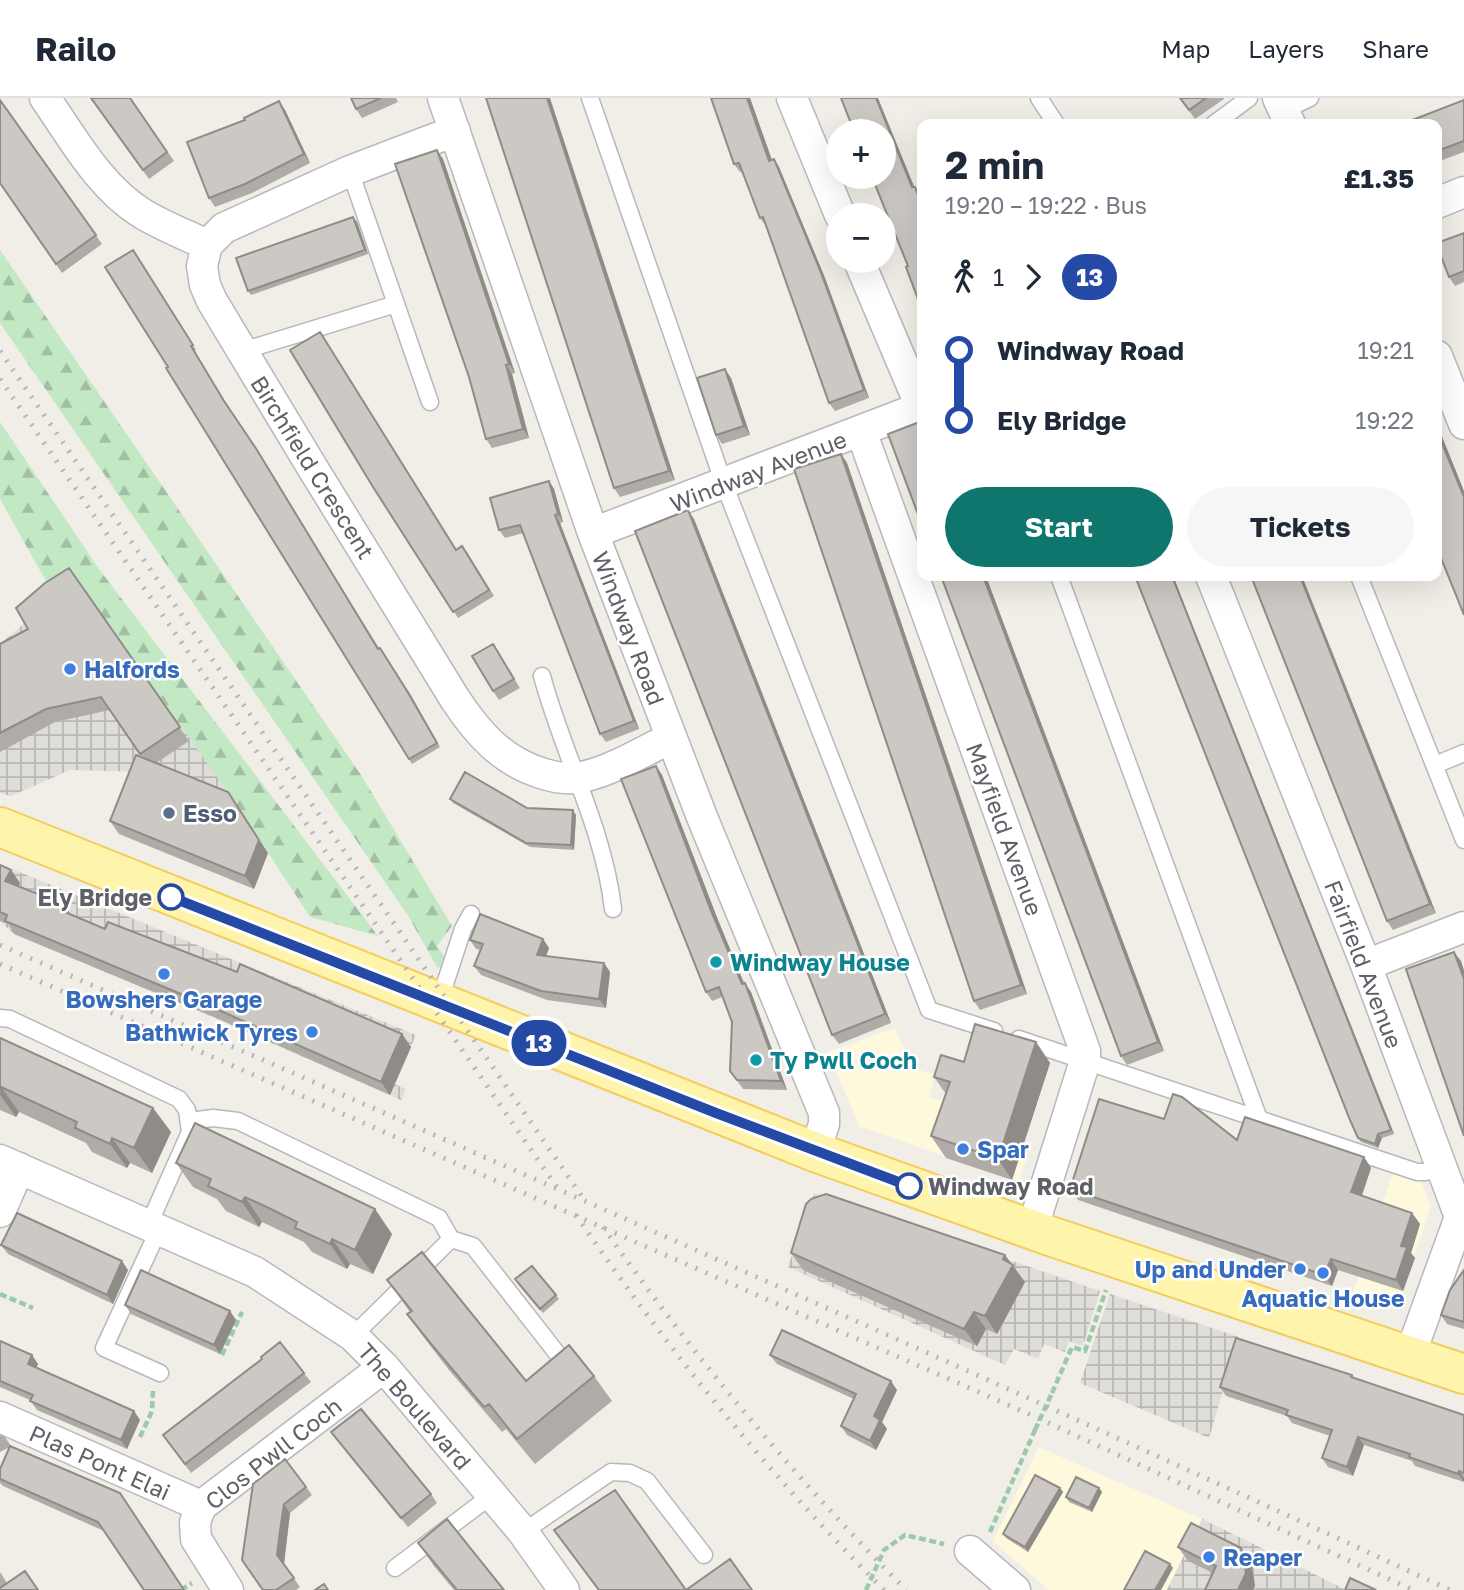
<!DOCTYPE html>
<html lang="en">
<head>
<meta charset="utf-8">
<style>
	:root { --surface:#fff; --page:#f6f6f7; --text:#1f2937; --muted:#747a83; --line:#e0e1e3; --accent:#0f766e }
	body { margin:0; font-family:"Golos Text",sans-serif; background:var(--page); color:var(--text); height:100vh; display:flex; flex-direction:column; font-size:26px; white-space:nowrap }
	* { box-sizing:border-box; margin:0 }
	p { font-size:23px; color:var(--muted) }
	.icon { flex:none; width:38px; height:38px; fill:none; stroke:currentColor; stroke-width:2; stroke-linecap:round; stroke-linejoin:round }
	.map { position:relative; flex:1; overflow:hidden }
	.side { position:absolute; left:917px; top:21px; width:525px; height:462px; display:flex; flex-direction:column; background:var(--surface); border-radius:14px; box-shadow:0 7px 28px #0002 }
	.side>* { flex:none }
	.badge { padding:0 14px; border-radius:23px; font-size:24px; line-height:46px }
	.buttons { position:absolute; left:826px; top:21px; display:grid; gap:14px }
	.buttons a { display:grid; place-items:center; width:70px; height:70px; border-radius:50%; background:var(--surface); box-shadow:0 7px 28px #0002; font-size:35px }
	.map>.badge { position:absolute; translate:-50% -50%; box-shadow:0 0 0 4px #fff }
	.legs { display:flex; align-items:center; gap:10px; height:77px; padding:0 28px; font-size:23px }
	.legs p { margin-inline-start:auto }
	.headline { display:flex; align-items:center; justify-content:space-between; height:119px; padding:0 28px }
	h1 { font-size:38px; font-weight:700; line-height:52px }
	.button { display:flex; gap:14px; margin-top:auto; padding:14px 28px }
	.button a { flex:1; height:80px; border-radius:42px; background:var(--accent); color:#fff; font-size:28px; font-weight:700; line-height:80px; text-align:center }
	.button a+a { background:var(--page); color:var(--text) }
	ul { padding:0 28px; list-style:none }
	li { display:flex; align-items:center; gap:24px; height:70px; font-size:26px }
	li i { display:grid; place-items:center; width:10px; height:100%; margin:0 9px; background:currentColor }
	li i::after { content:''; width:18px; height:18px; margin:-9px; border:5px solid; border-radius:50%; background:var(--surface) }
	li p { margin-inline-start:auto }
	li:first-child i { background:linear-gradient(#0000 50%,currentColor 0) }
	li:last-child i { background:linear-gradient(currentColor 50%,#0000 0) }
	header { display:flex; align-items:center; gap:42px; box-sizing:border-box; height:98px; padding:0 35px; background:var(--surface); border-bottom:2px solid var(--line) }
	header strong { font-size:33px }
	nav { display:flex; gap:38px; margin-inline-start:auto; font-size:24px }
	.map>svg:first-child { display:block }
	.commercial { fill:#fef8dd }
	.industrial { fill:url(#industrial-grid) }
	.forest { fill:url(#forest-firs) }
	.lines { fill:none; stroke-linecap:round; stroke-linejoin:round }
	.lane-casing { stroke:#b7b8bd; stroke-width:19 }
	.street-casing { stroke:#b7b8bd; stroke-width:33 }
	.primary-casing { stroke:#f4cd5c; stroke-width:42 }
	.path { stroke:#9cc9aa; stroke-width:4.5; stroke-dasharray:7 3.5; stroke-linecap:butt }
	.lane { stroke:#fff; stroke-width:16 }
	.street { stroke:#fff; stroke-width:30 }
	.primary { stroke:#fff4ac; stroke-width:38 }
	.rail { stroke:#b5b5b7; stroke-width:5; stroke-dasharray:2 9; stroke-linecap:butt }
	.path-bridge { stroke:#9cc9aa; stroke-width:4.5; stroke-dasharray:7 3.5; stroke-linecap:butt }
	.wall { fill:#afaca8 }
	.shaded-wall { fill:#8f8c88 }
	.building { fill:#ccc8c3; stroke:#8f8c88; stroke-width:2 }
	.line-1-casing { stroke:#fff; stroke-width:16 }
	.line-1 { stroke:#244aa5; stroke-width:10 }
	.shop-dot { fill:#3f7fe0; stroke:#fff; stroke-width:2.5 }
	.service-dot { fill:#5c6f8a; stroke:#fff; stroke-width:2.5 }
	.stop-1-dot { fill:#fff; stroke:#244aa5; stroke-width:3.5 }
	.culture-dot { fill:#0f9aa8; stroke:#fff; stroke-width:2.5 }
	.labels { text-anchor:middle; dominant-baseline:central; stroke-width:5; stroke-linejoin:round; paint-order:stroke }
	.street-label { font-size:23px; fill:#5e6167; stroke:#fff }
	.shop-label { font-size:23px; font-weight:bold; fill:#366cbe; stroke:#fff; text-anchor:start }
	.service-label { font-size:23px; font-weight:bold; fill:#4e5e75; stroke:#fff; text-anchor:start }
	.stop-label { font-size:23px; font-weight:bold; fill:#5e6167; stroke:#fff; text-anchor:end }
	.culture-label { font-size:23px; font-weight:bold; fill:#0d838f; stroke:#fff; text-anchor:start }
</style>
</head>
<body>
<header>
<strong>Railo</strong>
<nav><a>Map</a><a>Layers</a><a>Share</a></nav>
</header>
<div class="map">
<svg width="1464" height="1492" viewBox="0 0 1464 1492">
	<defs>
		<pattern id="industrial-grid" width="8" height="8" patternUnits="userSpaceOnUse" patternTransform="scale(1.75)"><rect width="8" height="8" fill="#dfddd8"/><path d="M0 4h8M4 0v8" fill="none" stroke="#b8b7b3"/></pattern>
		<pattern id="forest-firs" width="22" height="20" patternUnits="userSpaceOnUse" patternTransform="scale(1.75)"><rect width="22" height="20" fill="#c3e8c4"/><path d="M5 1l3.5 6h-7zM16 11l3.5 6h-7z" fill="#a2bfa3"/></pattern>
	</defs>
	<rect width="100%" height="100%" fill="#f0eee6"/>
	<path class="commercial" d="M895 930 913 970 935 977 929 999 968 1011 961 1035 1027 1058 1019 1082 1013 1080 1012 1082 859 1028 828 954Z
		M1393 1074 1421 1083 1431 1108 1398 1209 1353 1194Z
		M1039 1349 1202 1421 1167 1492H1048L993 1443Z"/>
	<path class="industrial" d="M79 483 237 707 146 670 143 674 70 672 11 698 0 695V546L55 499Z
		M0 766 416 937 394 986 406 991 401 1002 208 917 14 836 0 823Z
		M814 1095 1100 1193 1083 1248 1069 1243 1065 1254 1044 1246 1038 1261 1014 1251 1005 1267 788 1169Z
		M1110 1196 1239 1239 1209 1340 1080 1285Z
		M1202 1421 1274 1456 1346 1492H1167Z"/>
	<path class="forest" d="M0 152 361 677 452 828 437 848 455 874 437 869 407 816 0 225Z
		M0 324 99 471 378 838 310 819 237 707 79 484 55 499 0 401Z"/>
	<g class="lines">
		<g class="lane-casing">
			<path id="lane" d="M590 0 724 386 929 912 994 933
				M1039 0 1056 26
				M1284 12 1310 0
				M1214 26 1249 0
				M350 73 430 304
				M242 253 396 206
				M1059 478 1259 1021
				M1359 478 1464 742
				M542 578C563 656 604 731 613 811
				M1435 667 1464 655
				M439 904 463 831 471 816
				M0 920 10 921 179 1001 187 1012 190 1034 149 1126
				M1019 941 1417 1074H1426L1441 1069
				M190 1023 213 1020 238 1023 439 1120 451 1141
				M159 1131 104 1250 160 1275
				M353 1238 451 1141 473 1148 563 1263
				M523 1434 611 1374 630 1375 647 1383 704 1457
				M395 1470 492 1397"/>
		</g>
		<g class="street-casing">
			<path id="street" d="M45 0C73 40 100 90 143 116 163 128 186 137 207 147
				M443 0 593 435 702 719 824 1015V1026L815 1054
				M792 0 840 117
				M1278 0 1290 26
				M455 33 350 73 224 130 207 147 202 168 205 187 212 203 312 369 455 601C478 636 503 664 544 676 554 679 565 681 576 680 607 676 643 653 671 640
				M1437 105 1464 94
				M859 163 921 309
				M1437 258 1464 326
				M861 333 1085 953V963L1032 1132
				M593 435 922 309
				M1211 478 1366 867 1460 1119 1410 1257
				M1366 867 1464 829
				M0 1062 255 1174 353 1238 384 1269 492 1397 523 1434 564 1492
				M0 1114 19 1070
				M0 1319 201 1408
				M970 1453 1015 1492
				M228 1492 196 1441 195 1424 201 1408 384 1269"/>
		</g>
		<g class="primary-casing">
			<path id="primary" d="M0 729 815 1054 1047 1137 1464 1276"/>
		</g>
		<path class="path" d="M0 1196 33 1210
			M222 1257 242 1214
			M1052 1295 1072 1249 1085 1253 1106 1192
			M140 1339 152 1313 153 1293
			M990 1434 1035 1332
			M181 1492 192 1485
			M866 1492 884 1452 905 1437 944 1446"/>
		<use href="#lane" class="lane"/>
		<use href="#street" class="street"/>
		<use href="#primary" class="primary"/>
		<path class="rail" d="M0 253 585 1103
			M0 281 558 1091
			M0 847C485 1059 970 1270 1450 1492
			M0 866 1029 1316 1413 1492
			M576 1117C668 1252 769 1377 884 1492
			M603 1129C694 1259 795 1380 906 1492"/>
		<path class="path-bridge" d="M1035 1332 1052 1295"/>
	</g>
	<path class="wall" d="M91 0H130L174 63 149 81Z
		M351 0H396L398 4 362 20 356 11Z
		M486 0 675 382 620 399 614 390Z
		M750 0 772 62 774 61 779 69 825 180 869 300 835 313 829 305 766 128 760 120 742 74H740L734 66Z
		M1180 0H1224V1L1195 21Z
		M0 2 102 146 62 175 0 85Z
		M1464 2V54L1437 64V26Z
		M285 12 310 65 252 95 215 109 209 100Z
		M443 61 515 275 512 276 529 340 492 350 486 341Z
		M353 119 357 124 368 156 251 197 248 193Z
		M1464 135V184L1455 188 1449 179Z
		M133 152 196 252 194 253 227 307 379 550 383 554 411 597 440 649 412 666 166 270 168 269Z
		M731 280 750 337 722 346 716 337Z
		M841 356 847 365 1027 896 980 912 974 903Z
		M549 383 554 391 563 424 560 425 639 631 606 644 600 636 523 435 505 440 499 432Z
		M373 389 457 452 467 454 494 498 458 520Z
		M694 421 891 925 839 946 832 937Z
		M69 470 189 643 156 665 268 755 254 791 119 736 110 723 143 660 110 612 55 624 0 654V546L28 531Z
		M941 478 1164 953 1127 967 1121 958Z
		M1135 478H1173L1394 1036 1382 1040 1378 1050 1361 1044 1358 1040Z
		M1251 478 1436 815 1393 832 1387 823Z
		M493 546 520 590 499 602 493 593Z
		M656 668 662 677 718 822 744 885 751 894 787 992 743 991 730 973 732 924 722 899 712 903 706 894Z
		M450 701 576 717 574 752 530 749 453 705Z
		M0 767 11 772 20 785 18 788 63 806 70 816 105 831 237 874 402 936 411 949 390 997 214 919 14 836 8 826 0 823Z
		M543 841 549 850 546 858 604 865 610 874 606 910 547 902 481 877 474 868 481 852 476 851 470 842Z
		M0 940 153 1010 171 1034 152 1075 130 1065 127 1070 92 1054 86 1045 19 1014 16 1019 0 1012Z
		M1036 944 1050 965 1012 1082 946 1060 931 1038 946 996 934 979 964 964Z
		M1237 1042 1364 1059 1371 1070 1362 1098 1412 1115 1420 1126 1411 1155 1415 1160 1403 1193 1338 1172 1332 1188 1078 1102 1070 1091Z
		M176 1065 392 1136 373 1176 350 1166 347 1171 312 1154 304 1144 262 1124 259 1129 226 1113 217 1101 193 1089Z
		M1 1147 128 1172 113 1206 8 1156Z
		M791 1155 1011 1166 1025 1184 997 1236 986 1231 977 1248 803 1172Z
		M1464 1172V1231L1447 1226 1441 1217Z
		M387 1182 526 1283 594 1278 612 1303 535 1366 506 1331 502 1334 449 1272 425 1241 407 1216 410 1214Z
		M518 1186 556 1197 559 1201 543 1215Z
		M125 1207 230 1213 236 1222 220 1256 131 1216Z
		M0 1243 38 1266 36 1270 134 1313 140 1322 127 1351 37 1312 30 1302 0 1289Z
		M770 1257 897 1292 882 1324 887 1331 876 1352 847 1337 841 1328 854 1301 777 1266Z
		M304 1275 311 1284 191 1375 163 1337Z
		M1352 1277 1354 1280 1464 1317V1384L1415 1368 1412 1363 1364 1347 1353 1378 1328 1369 1322 1360 1330 1338 1292 1325 1287 1318 1226 1298 1220 1289Z
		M331 1334 431 1396 437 1405 408 1429Z
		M0 1337 5 1339 11 1348 120 1395 104 1433 3 1388 0 1385V1371L10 1349 0 1354Z
		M253 1386 306 1389 312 1397 290 1415 284 1466 300 1489 296 1492H263Z
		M1060 1390 1063 1394 1028 1454 1006 1440 1003 1436Z
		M1099 1390 1102 1394 1092 1414 1069 1404 1066 1399Z
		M554 1432 686 1492H752H598Z
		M418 1445 504 1492H454L434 1468Z
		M1178 1449 1241 1450 1251 1463 1255 1488 1213 1475 1188 1463Z
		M0 1474 7 1485 0 1492Z"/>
	<path class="shaded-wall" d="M547 0H550L675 382 669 373Z
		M747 0H750L775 71 769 63Z
		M876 0H878L918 98 912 89Z
		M279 3 285 12 310 65 304 56Z
		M437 52 443 61 515 275 509 266Z
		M774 61 779 69 825 180 869 300 864 292Z
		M915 89 921 98 922 108Z
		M353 119 357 124 368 156 365 152Z
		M506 267 512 276 529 340 523 331Z
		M725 271 731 280 750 337 744 328Z
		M1437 326 1464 393V399L1437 333Z
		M841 356 847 365 1027 896 1021 887Z
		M549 383 554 391 563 424 558 416Z
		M688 412 694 421 891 925 885 916Z
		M555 417 560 425 639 631 634 623Z
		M983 478H986L1164 953 1158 944Z
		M1172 478H1173L1394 1036 1391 1032Z
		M1300 478H1302L1436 815 1430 806Z
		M656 668 662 677 718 822 748 895 742 886 711 813Z
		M237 707 268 755 254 791 245 778Z
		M573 712 576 717 574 752 571 747Z
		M11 772 20 785 14 796 5 783Z
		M63 806 72 818 60 812Z
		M543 841 549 850 543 866 537 857Z
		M1454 854 1461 863 1464 872V881Z
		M604 865 610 874 606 910 599 901Z
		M745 885 751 894 787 992 781 983Z
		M402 936 411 949 390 997 381 984Z
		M1036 944 1050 965 1012 1082 998 1061Z
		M1 989 19 1014 16 1019 0 997Z
		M153 1010 171 1034 152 1075 134 1050Z
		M1378 1036 1382 1040 1378 1050 1375 1046Z
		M112 1040 130 1065 127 1070 110 1046Z
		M1364 1059 1371 1070 1359 1105 1351 1094Z
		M245 1099 262 1124 259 1129 242 1104Z
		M375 1111 392 1136 373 1176 355 1152Z
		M1412 1115 1420 1126 1411 1155 1415 1160 1403 1193 1396 1182 1401 1148Z
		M332 1141 350 1166 347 1171 330 1146Z
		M1005 1157 1025 1184 997 1236 985 1218Z
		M1331 1161 1338 1172 1332 1188 1324 1177Z
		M122 1163 128 1172 113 1206 107 1197Z
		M230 1213 236 1222 220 1256 214 1247Z
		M974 1214 986 1231 977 1248 964 1231Z
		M32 1257 38 1266 34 1275 28 1266Z
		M891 1283 897 1292 882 1324 887 1331 876 1352 870 1343 874 1318Z
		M134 1313 140 1322 127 1351 121 1342Z
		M1358 1339 1364 1347 1353 1378 1347 1369Z
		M1459 1373 1464 1380V1384L1458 1376Z
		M1060 1390 1063 1394 1028 1454 1025 1449Z
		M1099 1390 1102 1394 1092 1414 1089 1410Z
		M284 1406 290 1415 284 1466 277 1457Z
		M1241 1450 1251 1463 1255 1488 1253 1492H1238Z
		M1170 1466 1173 1470 1161 1492H1155Z"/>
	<path class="building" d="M91 0H130L167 54 143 72Z
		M351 0H381L356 11Z
		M486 0H547L669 373 614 390Z
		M711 0H747L769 63 774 61 820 172 864 292 829 305 763 119 760 120 739 65 734 66Z
		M841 0H876L912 89H915L922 108V212L906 169 908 168 872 79H884V33H854Z
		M1180 0H1206L1189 12Z
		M0 2 96 137 56 166 0 85Z
		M1464 2V43L1437 53V26H1402Z
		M279 3 304 56 245 86 209 100 187 44 245 22 244 20Z
		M437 52 509 266 506 267 523 331 486 341 469 279 395 66Z
		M353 119 365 152 248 193 236 160Z
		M1464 135V173L1449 179 1437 148V145Z
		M133 152 193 247 191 248 224 303 257 352 378 551 380 550 407 593 437 645 409 661 166 270 168 269 105 169Z
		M320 234 456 452 462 448 489 492 453 514 373 389 290 252Z
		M725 271 744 328 716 337 697 280Z
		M922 323V427L888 336Z
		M1437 333 1464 399V517L1437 450Z
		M841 356 1021 887 974 903 794 371Z
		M549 383 558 416 555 417 634 623 600 636 520 427 499 432 490 400Z
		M688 412 885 916 832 937 635 433Z
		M69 470 180 629 140 656 101 599 46 611 0 635V546L28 531 16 510 45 485Z
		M941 478H983L1158 944 1121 958Z
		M1135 478H1172L1391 1032 1378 1036 1375 1046 1358 1040 1350 1022Z
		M1251 478H1300L1430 806 1387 823Z
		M493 546 514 581 493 593 472 558Z
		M136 657 228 694 259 742 245 778 110 723Z
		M656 668 711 813 742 886 745 885 781 983 737 982 730 973 732 924 719 889 706 894 621 681Z
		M465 674 527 710 573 712 571 747 526 745 450 701Z
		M0 767 11 772 5 783 63 806 60 812 105 831 108 824 237 874 240 866 402 936 381 984 205 906 5 823 7 817 0 814Z
		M480 816 543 841 537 857 604 865 599 901 541 893 474 868 483 846 470 842Z
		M1454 854 1464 881V1038L1406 871Z
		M975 926 1036 944 998 1061 931 1038 950 984 934 979 941 957 964 964Z
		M0 940 153 1010 134 1050 112 1040 110 1046 75 1030 77 1024 1 989 0 992Z
		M1173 996 1182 999 1237 1042 1245 1019 1364 1059 1351 1094 1412 1115 1401 1148 1407 1149 1396 1182 1331 1161 1324 1177 1070 1091 1099 1001 1164 1021Z
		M195 1025 375 1111 355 1152 332 1141 330 1146 295 1130 297 1124 271 1111 245 1099 242 1104 208 1088 211 1081 176 1065Z
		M826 1096 1005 1157 1003 1161 1013 1167 985 1218 974 1214 964 1231 791 1155 806 1106 811 1101Z
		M17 1115 122 1163 107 1197 1 1147Z
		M422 1154 526 1283 569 1247 594 1278 517 1341 489 1306 484 1309 432 1247 407 1216 412 1213 387 1182Z
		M532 1168 556 1197 540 1211 515 1181Z
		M141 1172 230 1213 214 1247 125 1207Z
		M1464 1172V1224L1441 1217 1450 1192Z
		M782 1232 891 1283 874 1318 880 1322 870 1343 841 1328 856 1296 770 1257Z
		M1236 1240 1352 1277 1351 1279 1464 1317V1375L1459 1373 1458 1376 1432 1367 1409 1359 1410 1356 1358 1339 1347 1369 1322 1360 1332 1332 1286 1317 1288 1312 1220 1289Z
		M0 1243 32 1257 28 1266 134 1313 121 1342 30 1303 33 1297 0 1283Z
		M280 1244 304 1275 185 1366 163 1337 262 1261 261 1259Z
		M361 1311 431 1396 401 1420 331 1334Z
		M10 1348 120 1395 184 1492H144L98 1424 0 1381V1371Z
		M285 1361 306 1389 284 1406 280 1433 277 1457 294 1480 276 1492H263L242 1462 253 1386Z
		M1035 1377 1060 1390 1025 1449 1003 1436Z
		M1076 1379 1099 1390 1089 1410 1066 1399Z
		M615 1392 686 1492 730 1461 752 1492H599L554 1432Z
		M447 1421 504 1492H457L418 1445Z
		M1191 1425 1241 1450 1246 1475 1238 1492H1205L1216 1468 1178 1449Z
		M1145 1453 1170 1466 1155 1492H1124Z
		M25 1473 38 1492H0V1490Z
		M1350 1480 1376 1492H1345Z
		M324 1486 328 1492H315Z"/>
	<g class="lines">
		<g class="line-1-casing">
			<path id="line-1" d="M171 799 716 1015 909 1088"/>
		</g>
		<use href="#line-1" class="line-1"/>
	</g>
	<g class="shop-dot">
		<circle cx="70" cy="571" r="7"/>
		<circle cx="164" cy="876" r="7"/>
		<circle cx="312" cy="934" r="7"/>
		<circle cx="963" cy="1051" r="7"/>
		<circle cx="1300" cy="1171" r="7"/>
		<circle cx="1323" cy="1175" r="7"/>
		<circle cx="1209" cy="1459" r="7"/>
	</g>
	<circle class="service-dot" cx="169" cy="715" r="7"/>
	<g class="stop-1-dot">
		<circle cx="171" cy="799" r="12"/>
		<circle cx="909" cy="1088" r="12"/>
	</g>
	<g class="culture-dot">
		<circle cx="716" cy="864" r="7"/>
		<circle cx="756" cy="962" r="7"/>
	</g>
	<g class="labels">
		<g class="street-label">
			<text transform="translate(313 369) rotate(58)">Birchfield Crescent</text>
			<text transform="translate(758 373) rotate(-21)">Windway Avenue</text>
			<text transform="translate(629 530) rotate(69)">Windway Road</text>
			<text transform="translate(1005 731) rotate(70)">Mayfield Avenue</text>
			<text transform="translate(1364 866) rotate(69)">Fairfield Avenue</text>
			<text transform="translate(415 1308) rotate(49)">The Boulevard</text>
			<text transform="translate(273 1355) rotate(-38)">Clos Pwll Coch</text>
			<text transform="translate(100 1364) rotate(24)">Plas Pont Elai</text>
		</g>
		<g class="shop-label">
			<text x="84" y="571">Halfords</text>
			<text x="164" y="901" text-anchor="middle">Bowshers Garage</text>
			<text x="298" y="934" text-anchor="end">Bathwick Tyres</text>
			<text x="977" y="1051">Spar</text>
			<text x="1286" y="1171" text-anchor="end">Up and Under</text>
			<text x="1323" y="1200" text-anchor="middle">Aquatic House</text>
			<text x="1223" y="1459">Reaper</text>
		</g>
		<g class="service-label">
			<text x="183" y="715">Esso</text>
		</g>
		<g class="stop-label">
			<text x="152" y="799">Ely Bridge</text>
			<text x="928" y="1088" text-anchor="start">Windway Road</text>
		</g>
		<g class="culture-label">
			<text x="730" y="864">Windway House</text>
			<text x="770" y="962">Ty Pwll Coch</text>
		</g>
	</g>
</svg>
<div class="buttons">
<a>+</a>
<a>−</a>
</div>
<b class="badge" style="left:539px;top:945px;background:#244aa5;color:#fff">13</b>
<section class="side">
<div class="headline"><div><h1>2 min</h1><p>19:20 – 19:22 · Bus</p></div><b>£1.35</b></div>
<div class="legs"><svg class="icon" aria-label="walk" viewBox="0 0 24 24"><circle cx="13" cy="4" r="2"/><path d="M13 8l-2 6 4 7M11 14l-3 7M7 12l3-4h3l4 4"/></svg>1<svg class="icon" aria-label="forward" viewBox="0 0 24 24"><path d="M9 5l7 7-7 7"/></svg><b class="badge" style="background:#244aa5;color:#fff">13</b></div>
<ul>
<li><i style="color:#244aa5"></i><b>Windway Road</b><p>19:21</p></li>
<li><i style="color:#244aa5"></i><b>Ely Bridge</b><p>19:22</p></li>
</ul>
<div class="button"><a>Start</a><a>Tickets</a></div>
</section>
</div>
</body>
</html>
